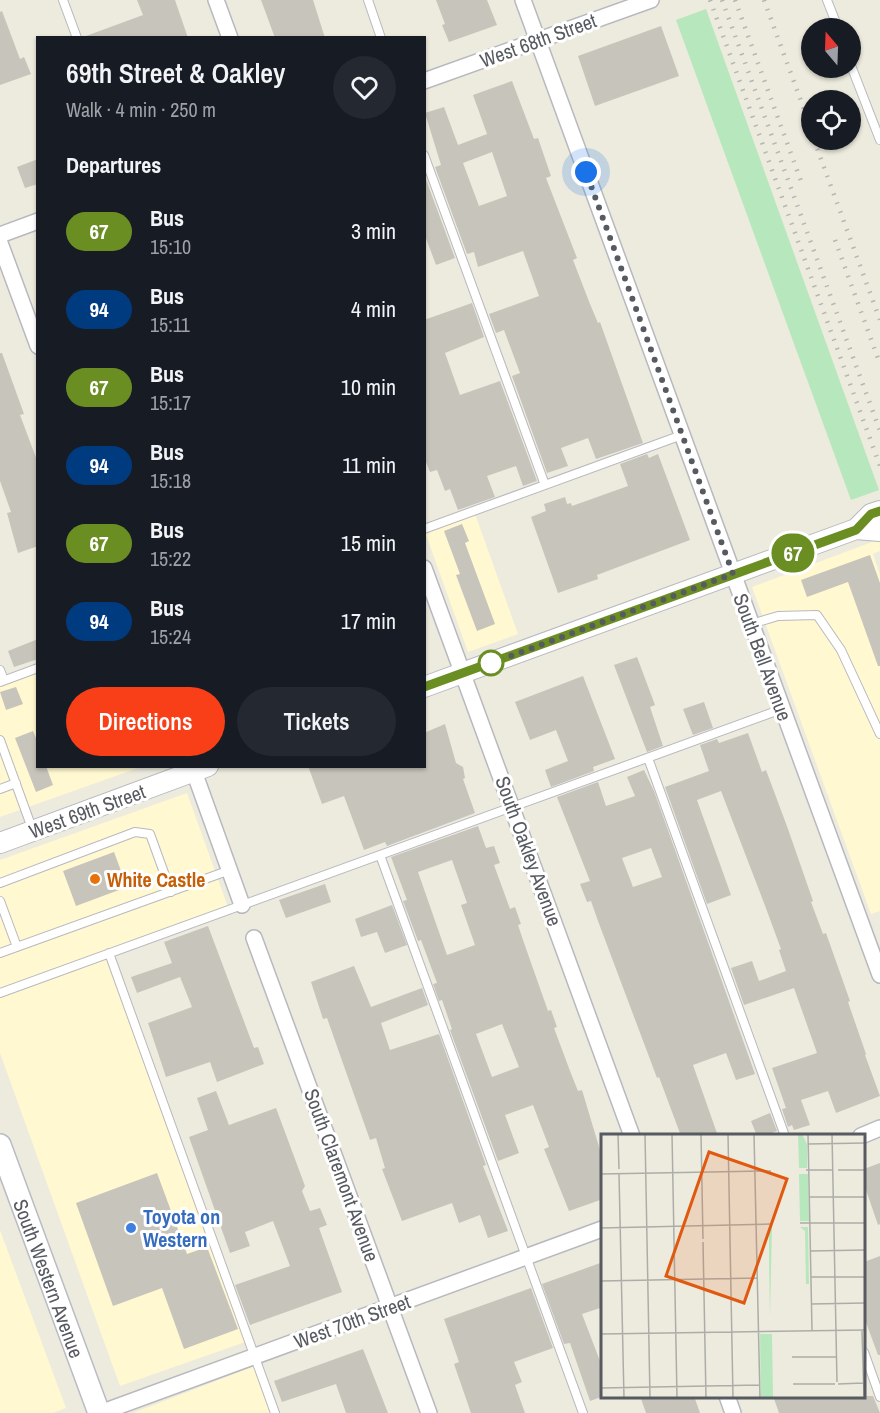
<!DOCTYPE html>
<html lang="en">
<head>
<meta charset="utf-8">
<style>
	:root { --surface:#171b24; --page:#242831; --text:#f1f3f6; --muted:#9ea1a6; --accent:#f83f18 }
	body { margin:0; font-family:"Archivo Narrow",sans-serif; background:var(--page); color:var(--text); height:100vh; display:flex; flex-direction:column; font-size:22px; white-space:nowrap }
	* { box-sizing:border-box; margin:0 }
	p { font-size:20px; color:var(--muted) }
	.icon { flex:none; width:33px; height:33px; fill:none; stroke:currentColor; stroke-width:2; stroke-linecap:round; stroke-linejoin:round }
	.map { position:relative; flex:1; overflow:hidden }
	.panel { position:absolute; left:36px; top:36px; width:390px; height:732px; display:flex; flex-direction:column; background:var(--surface); border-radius:0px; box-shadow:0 2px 4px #0004 }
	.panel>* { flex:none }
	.badge { padding:0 12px; border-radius:20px; font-size:21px; line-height:39px }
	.needle { width:39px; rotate:341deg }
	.fabs { position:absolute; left:801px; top:18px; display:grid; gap:12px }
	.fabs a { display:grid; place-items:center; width:60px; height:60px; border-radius:50%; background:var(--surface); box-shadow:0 2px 4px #0004; font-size:30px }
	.you { position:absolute; width:30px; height:30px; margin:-15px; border:4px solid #fff; border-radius:50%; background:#1a73e8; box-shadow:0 0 0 9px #1a73e833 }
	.map>.badge { position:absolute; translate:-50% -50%; box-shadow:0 0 0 3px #fff }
	h2 { padding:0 30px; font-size:22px; line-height:54px }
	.round { display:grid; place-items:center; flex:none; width:63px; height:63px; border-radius:32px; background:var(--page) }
	.head { display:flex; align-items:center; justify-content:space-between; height:102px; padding:0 30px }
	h1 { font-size:28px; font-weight:600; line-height:45px }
	.button { display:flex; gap:12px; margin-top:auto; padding:12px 30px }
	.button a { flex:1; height:69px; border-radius:36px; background:var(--accent); color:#fff; font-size:24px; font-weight:600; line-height:69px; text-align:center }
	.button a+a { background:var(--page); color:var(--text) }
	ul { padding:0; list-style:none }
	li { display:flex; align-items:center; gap:18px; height:78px; padding:0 30px }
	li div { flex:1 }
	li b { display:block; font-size:22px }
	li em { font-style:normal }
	li .badge { min-width:66px; font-weight:700; text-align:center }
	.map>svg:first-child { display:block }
	.commercial { fill:#fff8d1 }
	.green { fill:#b7e7bc }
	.building { fill:#c7c4bb; fill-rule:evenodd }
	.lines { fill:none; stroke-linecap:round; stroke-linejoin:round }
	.service-casing { stroke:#b7b9bf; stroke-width:10 }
	.minor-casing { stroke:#b7b9bf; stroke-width:18 }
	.tertiary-casing { stroke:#b7b9bf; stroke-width:22 }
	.secondary-casing { stroke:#b9bcc4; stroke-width:24 }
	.service { stroke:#fff; stroke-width:8 }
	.minor { stroke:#fff; stroke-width:15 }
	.tertiary { stroke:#fff; stroke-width:20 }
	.secondary { stroke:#fff; stroke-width:21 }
	.rail { stroke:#b5b6b6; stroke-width:4.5; stroke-dasharray:1.5 8; stroke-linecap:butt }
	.line-casing { stroke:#fff; stroke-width:14 }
	.line { stroke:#6b8e23; stroke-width:9 }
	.walk { stroke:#575b61; stroke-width:6; stroke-dasharray:0 10.8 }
	.stop-dot { fill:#fff; stroke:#6b8e23; stroke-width:3 }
	.food-dot { fill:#e8710a; stroke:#fff; stroke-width:2 }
	.shop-dot { fill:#3f7fe0; stroke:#fff; stroke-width:2 }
	.labels { text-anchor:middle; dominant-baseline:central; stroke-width:6; stroke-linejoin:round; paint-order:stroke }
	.street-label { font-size:20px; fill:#575b61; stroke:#fff }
	.food-label { font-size:20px; font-weight:bold; fill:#c56008; stroke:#fff; text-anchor:start }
	.shop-label { font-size:20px; font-weight:bold; fill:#366cbe; stroke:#fff; text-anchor:start }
	.inset-road { fill:none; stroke:#acada8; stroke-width:1.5 }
	.view { fill:#e15910; fill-opacity:0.15; stroke:#e15910; stroke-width:3 }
	.inset-edge { fill:none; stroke:#575b61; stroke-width:3 }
</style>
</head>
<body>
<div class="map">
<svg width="880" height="1413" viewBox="0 0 880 1413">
	<rect width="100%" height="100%" fill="#edebde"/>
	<path class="commercial" d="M474 511 518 634 468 652 425 532Z
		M880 539V551L873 554 880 575V911L871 914 752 587Z
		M37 668 38 766 141 767 0 817V670L4 680Z
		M187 793 229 910 110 953 248 1341 120 1386 0 1053V860Z
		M0 1230 66 1408 53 1413H0Z
		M257 1365 275 1413H133Z"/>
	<path class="green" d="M706 9 879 490 851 500 676 20Z"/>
	<path class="building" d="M137 0H175L188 38H86V36L143 15Z
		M261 0H313L325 38H275Z
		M436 0H487L497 25 449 42 442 25 445 24Z
		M2 11 20 59 24 57 31 74 0 85V12Z
		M661 26 679 76 595 106 578 56Z
		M512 81 534 139 538 138 551 176 546 178 577 258 573 260 590 304 598 323 600 322 643 443 596 459 588 438 561 448 568 466 547 473 512 376 520 373 504 330 496 333 489 314 539 296 523 251 478 267 474 252 467 254 435 167 441 165 425 113 444 107 458 145 487 134 473 95ZM492 152 507 196 479 206 463 163Z
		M38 159V184L25 188 17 167Z
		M424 174 455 258 436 265 424 233Z
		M472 303 484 337 445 353 460 395 500 381 537 481 523 486 516 466 487 476 495 497 458 510 450 489 445 491 437 470 430 472 424 457V320Z
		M0 353H2L24 414 20 415 38 463V546L18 553 7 513 11 512 0 481Z
		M647 454 649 458 658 454 690 540 597 575 598 579 558 593 531 517 546 511 544 504 565 497 567 504 571 503 572 506 628 486 620 464Z
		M462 524 469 541 465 543 495 624 477 631 456 575 460 574 444 531Z
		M870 555 880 583V666H878L848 582 807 597 801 580Z
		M38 639V659L14 667 8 651Z
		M637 657 655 705 650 707 663 746 647 752 614 665Z
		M583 676 615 759 593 767 594 771 551 787 545 770 568 761 556 730 530 740 515 702Z
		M16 687 23 704 6 710 0 692Z
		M704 702 713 728 693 735 683 709Z
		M445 724 456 763 463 767 465 778 463 779 475 813 387 846 385 842 364 850 344 796 322 804 308 766H424V733Z
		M33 731 38 743V766H46L53 785 36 792 15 738Z
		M748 733 762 772 766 770 788 829 813 901 811 902 823 934 826 933 850 1001 848 1002 866 1054 865 1055 880 1096 836 1113 828 1091 801 1100 810 1125 794 1130 792 1125 788 1127 782 1109 786 1108 772 1068 817 1053 794 988 744 1005 731 968 752 961 759 981 786 971 779 950 781 949 764 903 721 791 697 800 731 895 707 904 665 787 709 771 700 745 717 739 719 743Z
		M644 770 654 791 755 1074 736 1080 726 1053 693 1065 718 1136H681L659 1077 657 1078 648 1054 598 921 591 901 587 902 580 884 590 881 557 797 598 782 606 806 635 796 627 777ZM651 848 662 877 633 887 622 858Z
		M478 826 486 848 494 846 500 863 494 865 510 909 515 907 521 924 518 925 523 940 548 1011 551 1010 557 1027 554 1028 570 1071 578 1091 582 1090 603 1160V1199L569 1211 544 1149 549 1147 533 1105 505 1115 519 1153 498 1161 450 1030 452 1029 442 1000 439 1001 433 984 437 983 421 940 418 941 403 901 407 900 391 857ZM452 860 467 903 461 905 475 945 447 955 418 872ZM502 1024 519 1067 492 1077 476 1034Z
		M114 852 127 887 76 906 63 871Z
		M325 884 331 902 286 918 279 900Z
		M392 905 407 945 385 953 377 932 361 937 355 919Z
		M208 926 254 1048 258 1047 264 1064 217 1082 210 1062 166 1077 148 1023 192 1007 180 977 137 993 131 977 172 963 164 942Z
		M354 966 371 1007 422 988 428 1005 381 1023 390 1050 439 1034 486 1165 483 1166 508 1231 488 1238 480 1215 459 1223 452 1203 402 1221 382 1169 385 1168 376 1138 370 1140 327 1018 323 1019 311 982Z
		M216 1091 229 1125 276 1108 305 1186 302 1191 310 1211 320 1208 327 1225 319 1228 342 1292 250 1325 235 1285 290 1266 273 1221 245 1232 250 1246 230 1253 189 1137 208 1130 197 1098Z
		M770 1113 777 1131 763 1136H757L751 1121Z
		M880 1163V1224L878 1225 864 1184V1169Z
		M157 1173 187 1254 207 1247 238 1329 184 1349 162 1288 113 1306 76 1203Z
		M880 1256V1355H878L864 1317V1262Z
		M603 1262V1307L582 1314 603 1369 604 1396 590 1401 570 1343 564 1344 542 1284Z
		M531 1288 553 1348 514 1362 522 1382 515 1385 525 1413H471L454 1364 459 1362 444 1319Z
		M363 1349 388 1413H346L336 1384 282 1402 274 1381Z
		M640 1396H694L700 1413H646Z
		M773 1396H873L880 1413H779Z"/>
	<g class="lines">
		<g class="service-casing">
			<path id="service" d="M63 0 77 38
				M368 0 381 38
				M827 0 838 28
				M850 63 880 140
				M424 155 545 485
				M424 529 682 435
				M751 624 778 616 817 615 841 650 880 734
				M0 670 4 680
				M0 682 38 668
				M0 740 33 831
				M648 758 785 1136
				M0 789 16 783
				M380 855 583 1413
				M0 883 135 832 150 834 171 892
				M0 901 17 947
				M0 953 230 870
				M109 953 275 1413
				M0 993 782 709
				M864 1352 880 1397"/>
		</g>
		<g class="minor-casing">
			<path id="minor" d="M216 0 230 38
				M523 0 880 975
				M424 81 651 0
				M0 235 38 221
				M0 243 38 346
				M424 568 632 1136
				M192 766 242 905
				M254 938 429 1413
				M861 1136 880 1128
				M727 1396 733 1413
				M100 1413 602 1229"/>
		</g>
		<g class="tertiary-casing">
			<path id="tertiary" d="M856 529 880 531
				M424 687 856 529 871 514 880 511
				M0 843 208 766"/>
		</g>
		<g class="secondary-casing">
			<g id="secondary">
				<path id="s1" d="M0 1145 99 1413"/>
			</g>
		</g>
		<use href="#service" class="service"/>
		<use href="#minor" class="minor"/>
		<use href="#tertiary" class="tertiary"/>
		<use href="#secondary" class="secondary"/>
		<path class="rail" d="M710 0 880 466
			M722 0 880 431
			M735 0 801 181
			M764 0 812 131
			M814 140 880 320
			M835 240 880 364"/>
	</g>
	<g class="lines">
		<g class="line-casing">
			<path id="line" d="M424 687 856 530 871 514 880 511"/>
		</g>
		<use href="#line" class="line"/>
		<path class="walk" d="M491 663 486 665 733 574 586 172"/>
	</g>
	<circle class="stop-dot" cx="491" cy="663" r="12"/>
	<circle class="food-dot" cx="95" cy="879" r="6"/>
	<circle class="shop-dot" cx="131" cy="1228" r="6"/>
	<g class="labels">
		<g class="street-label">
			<text transform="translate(538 40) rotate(-20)">West 68th Street</text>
			<text transform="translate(763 657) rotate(70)">South Bell Avenue</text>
			<text transform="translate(87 811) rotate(-20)">West 69th Street</text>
			<text transform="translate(529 851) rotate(70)">South Oakley Avenue</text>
			<text transform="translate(342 1175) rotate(70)">South Claremont Avenue</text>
			<text stroke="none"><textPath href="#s1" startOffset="142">South Western Avenue</textPath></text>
			<text transform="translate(352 1321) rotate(-20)">West 70th Street</text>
		</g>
		<g class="food-label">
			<text x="107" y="879">White Castle</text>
		</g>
		<g class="shop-label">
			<text x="143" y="1216">Toyota on<tspan x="143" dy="23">Western</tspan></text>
		</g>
	</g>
	<g transform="translate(601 1134)">
		<rect width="264" height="264" fill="#edebde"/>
		<path d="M197 0H201L206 10V34H198ZM198 40H207L208 87H199ZM168 93H171L169 183 168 125ZM207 93 208 150H205L204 97 199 93ZM159 200H171L172 264H160Z" fill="#b7e7bc"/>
		<path class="inset-road" d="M17 0 18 35M44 0 49 264M71 0 76 264M100 0 102 105M127 0 132 264M153 0 159 264M207 0 211 196M231 0 236 248M207 10 264 9M205 36H232M237 36H264M0 40 170 37M18 40 23 264M208 63H264M199 89H264M0 94 171 90M102 108 105 264M209 117 264 116M210 143H264M0 147 156 144M210 170 264 169M261 197 263 264M0 200 264 196M191 223H235M192 250H234M237 250 262 249M0 254 159 251"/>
		<path class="view" d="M108 18 186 45 143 169 65 142Z"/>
		<rect width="264" height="264" class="inset-edge"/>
	</g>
</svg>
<div class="fabs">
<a><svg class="needle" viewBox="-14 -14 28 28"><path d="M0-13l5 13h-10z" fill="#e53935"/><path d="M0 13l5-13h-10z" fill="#9ea1a6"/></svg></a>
<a><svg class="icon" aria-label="locate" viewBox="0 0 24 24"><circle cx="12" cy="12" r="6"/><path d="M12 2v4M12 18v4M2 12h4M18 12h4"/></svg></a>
</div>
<div class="you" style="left:586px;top:172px"></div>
<b class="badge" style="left:793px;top:553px;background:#6b8e23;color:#fff">67</b>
<section class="panel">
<div class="head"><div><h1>69th Street &amp; Oakley</h1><p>Walk · 4 min · 250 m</p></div><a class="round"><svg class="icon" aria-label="heart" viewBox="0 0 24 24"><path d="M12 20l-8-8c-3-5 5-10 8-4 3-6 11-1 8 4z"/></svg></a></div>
<h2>Departures</h2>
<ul>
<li><span class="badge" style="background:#6b8e23;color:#fff">67</span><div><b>Bus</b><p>15:10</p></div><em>3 min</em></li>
<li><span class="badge" style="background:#003b80;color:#fff">94</span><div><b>Bus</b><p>15:11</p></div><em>4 min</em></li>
<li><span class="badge" style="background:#6b8e23;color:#fff">67</span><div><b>Bus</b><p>15:17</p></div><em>10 min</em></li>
<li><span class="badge" style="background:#003b80;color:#fff">94</span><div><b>Bus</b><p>15:18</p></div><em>11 min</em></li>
<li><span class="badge" style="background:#6b8e23;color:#fff">67</span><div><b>Bus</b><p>15:22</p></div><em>15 min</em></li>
<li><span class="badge" style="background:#003b80;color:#fff">94</span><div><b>Bus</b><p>15:24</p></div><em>17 min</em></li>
</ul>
<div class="button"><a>Directions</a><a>Tickets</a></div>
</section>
</div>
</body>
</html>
